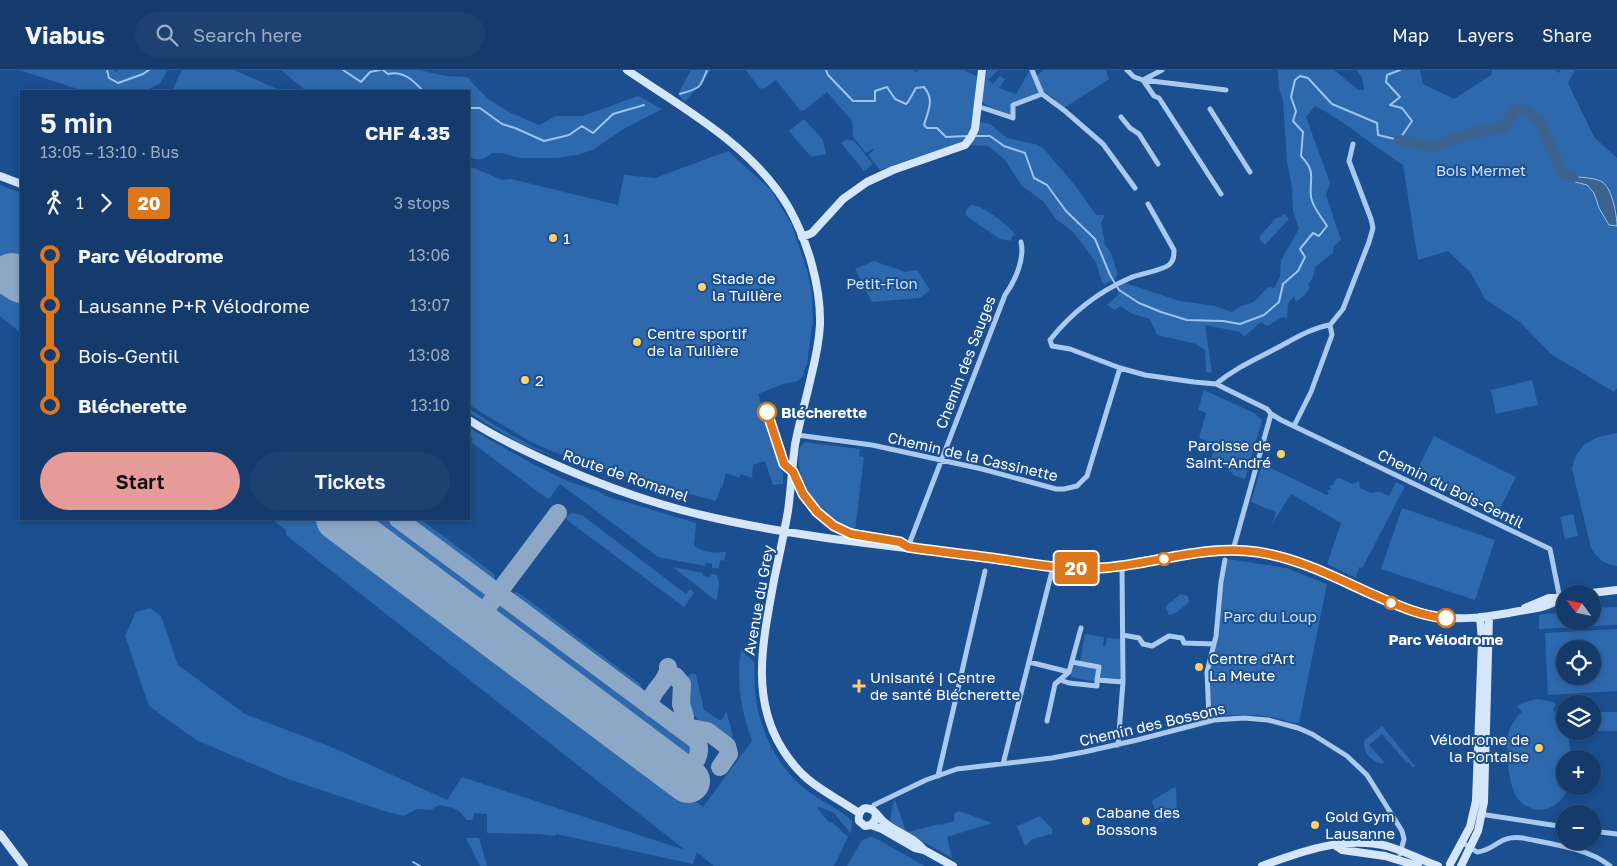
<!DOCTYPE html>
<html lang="en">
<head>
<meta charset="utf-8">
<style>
	:root { --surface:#143b6b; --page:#1d4271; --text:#f1f3f6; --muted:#9dadc1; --line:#33557e; --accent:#e69b98 }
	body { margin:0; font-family:"Golos Text",sans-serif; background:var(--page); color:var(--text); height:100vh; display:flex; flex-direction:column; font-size:19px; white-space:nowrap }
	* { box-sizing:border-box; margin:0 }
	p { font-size:16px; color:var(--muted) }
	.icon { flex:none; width:28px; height:28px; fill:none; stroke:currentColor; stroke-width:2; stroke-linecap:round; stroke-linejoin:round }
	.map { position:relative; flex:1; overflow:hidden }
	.sheet { position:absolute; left:20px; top:20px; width:450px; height:430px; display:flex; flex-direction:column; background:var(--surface); border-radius:0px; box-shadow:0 2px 8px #0003,0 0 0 1px var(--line) }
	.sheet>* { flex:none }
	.badge { padding:0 10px; border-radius:4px; font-size:18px; line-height:32px }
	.needle { width:32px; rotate:303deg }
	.buttons { position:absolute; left:1556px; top:515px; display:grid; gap:10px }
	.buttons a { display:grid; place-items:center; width:45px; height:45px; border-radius:50%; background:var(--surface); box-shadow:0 2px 8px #0003,0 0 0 1px var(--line); font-size:25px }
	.map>.badge { position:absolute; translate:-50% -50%; box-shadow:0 0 0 2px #fff }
	.legs { display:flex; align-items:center; gap:8px; height:55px; padding:0 20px; font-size:16px }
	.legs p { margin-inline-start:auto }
	.head { display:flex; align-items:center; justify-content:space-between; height:85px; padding:0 20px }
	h1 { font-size:28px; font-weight:600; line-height:38px }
	.button { display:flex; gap:10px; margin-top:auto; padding:10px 20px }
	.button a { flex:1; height:58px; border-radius:30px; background:var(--accent); color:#111; font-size:20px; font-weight:600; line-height:58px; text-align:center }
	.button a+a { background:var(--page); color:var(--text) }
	ul { padding:0 20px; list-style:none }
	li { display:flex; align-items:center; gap:18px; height:50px; font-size:19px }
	li i { display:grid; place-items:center; width:8px; height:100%; margin:0 6px; background:currentColor }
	li i::after { content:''; width:12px; height:12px; margin:-6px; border:4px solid; border-radius:50%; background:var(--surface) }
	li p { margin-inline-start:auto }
	li:first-child i { background:linear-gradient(#0000 50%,currentColor 0) }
	li:last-child i { background:linear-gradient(currentColor 50%,#0000 0) }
	header { display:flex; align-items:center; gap:30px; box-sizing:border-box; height:70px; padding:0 25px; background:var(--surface); border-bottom:1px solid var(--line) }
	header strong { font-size:24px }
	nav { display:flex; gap:28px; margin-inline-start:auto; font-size:18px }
	.search { width:350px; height:45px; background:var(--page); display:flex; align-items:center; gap:12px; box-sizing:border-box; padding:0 18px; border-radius:28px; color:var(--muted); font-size:19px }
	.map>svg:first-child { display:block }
	.green { fill:#2e69ad; fill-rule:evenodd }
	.water { fill:#3c6290; stroke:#9cc4f0 }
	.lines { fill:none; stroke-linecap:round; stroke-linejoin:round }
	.stream { stroke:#9cc4f0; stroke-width:2 }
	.river { stroke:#3c6290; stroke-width:11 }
	.taxiway { stroke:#8da7c7; stroke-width:18 }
	.runway { stroke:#8da7c7; stroke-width:44 }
	.street { stroke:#a9c9ee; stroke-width:5 }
	.secondary { stroke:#d6e6fa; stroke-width:8 }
	.line-1-casing { stroke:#fff; stroke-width:11 }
	.line-1 { stroke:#de761c; stroke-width:8 }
	.poi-dot { fill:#ffd166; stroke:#1b4f8f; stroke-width:2 }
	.stop-1-dot { fill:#fff; stroke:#de761c; stroke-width:2.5 }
	.labels { text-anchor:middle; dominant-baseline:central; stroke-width:4; stroke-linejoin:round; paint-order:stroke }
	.park-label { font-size:15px; fill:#cfe3fa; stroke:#1b4f8f }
	.poi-label { font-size:15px; fill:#fff; stroke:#1b4f8f; text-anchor:start }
	.street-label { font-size:15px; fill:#fff; stroke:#1b4f8f }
	.stop-label { font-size:15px; font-weight:bold; fill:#fff; stroke:#1b4f8f; text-anchor:start }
</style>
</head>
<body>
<header>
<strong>Viabus</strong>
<div class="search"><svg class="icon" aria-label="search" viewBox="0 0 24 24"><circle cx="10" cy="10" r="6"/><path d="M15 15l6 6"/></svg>Search here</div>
<nav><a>Map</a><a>Layers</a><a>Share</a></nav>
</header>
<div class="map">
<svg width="1617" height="796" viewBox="0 0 1617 796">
	<rect width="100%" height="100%" fill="#1b4f8f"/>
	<path class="green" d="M19 0H114L115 2 119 0H168L160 13 145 21H84Z
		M182 0H234L282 21H172Z
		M281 0H419L446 6 467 7 488 29 511 43 539 55 556 46H583L638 26 662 39 622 60 593 80 577 85 556 88H520L502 83H492C484 90 479 91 469 87V21H306Z
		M691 0H711L685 32 678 24Z
		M746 0H913L916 2 919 0H964L980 8 976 51 990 54 1007 68 1035 74 1043 78 1074 114 1094 142 1097 145H1105L1101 153 1105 175 1111 183 1118 205 1115 209 1104 215 1101 210 1096 192 1073 162 1056 149 1044 132 1022 116 1005 90 988 76 965 75 920 91 917 87 880 100 868 85 874 80 873 79 866 83 853 67 852 51 827 22 805 40H800L776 10 764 19 762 18 760 19Z
		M987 0H998L988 10 993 14 1000 6 1005 9 999 18 1016 24 1030 0 1040 22 1013 33 1012 46 989 37 981 31Z
		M1043 0H1106L1109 9 1064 38 1054 31 1055 29 1043 21 1037 6Z
		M1278 0H1334L1358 20H1364L1362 7 1356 0H1420L1423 14 1454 29 1491 5 1492 0H1555L1559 3 1561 0H1575L1568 13 1594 67 1617 88V141L1606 115 1569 110 1587 115 1594 123 1599 138 1609 155 1617 156V318L1614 322 1551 284 1520 252 1485 229 1471 203 1448 181 1418 190 1403 95C1373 76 1346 52 1315 36L1306 47 1330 113 1326 125 1341 170 1334 176 1333 183 1315 197 1313 207 1308 215 1310 217 1305 225 1296 232 1294 226 1288 234 1287 248 1283 247 1267 256 1261 252 1244 267 1240 262 1205 255 1212 303 1206 302 1205 280 1196 274 1157 265 1150 249 1133 244 1120 236 1115 240 1107 235 1119 224 1116 217 1125 213 1180 231 1215 236 1232 242 1241 236 1254 232 1267 218 1271 217 1274 218 1280 207 1281 190 1299 159 1293 141 1292 118 1287 91 1283 30 1279 18Z
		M804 49 823 70 826 84 811 87 789 61Z
		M847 69 854 71 873 94 864 101 841 73Z
		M728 81 771 120 792 155 807 200 812 224 813 255H812L807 295 805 298 803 306 798 311 783 314 758 324 783 403V414L773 415 765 391 753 395 752 408 741 404 739 408 726 403 722 418 721 417 716 431 633 409 601 397H591L578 392 531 372 469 335V96L502 110 511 109 618 135 624 105 655 108Z
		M0 115 21 123V191L5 213 21 226V263L0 246Z
		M971 135C983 135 1010 156 1016 166L1013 165 1011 169 1013 171 1000 169 969 148 966 145V140Z
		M1284 144 1289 149 1265 175 1260 170V166L1276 148 1281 147Z
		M874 191 905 202 917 200 930 220 920 228 872 232 855 199Z
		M1532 310 1538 335 1496 344 1491 320Z
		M1204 320 1254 343 1262 350 1245 409 1235 406 1225 397 1210 392 1216 374 1199 368 1206 343 1198 340Z
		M469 339C497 357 527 375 558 388 573 394 588 397 603 402H595L521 374 469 343Z
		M469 358 533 394 567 411 598 421 606 426 696 453 694 475C704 483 713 483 726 482L724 491 720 490 719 498H712V494L706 493 705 496 658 487 560 414 549 429 545 427 471 372 473 369 469 366Z
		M1617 363V496C1605 495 1597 488 1591 478L1572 399 1576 385 1585 374 1598 367Z
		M1434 366 1516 407 1497 445 1415 404Z
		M805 372 860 379 859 386 864 387 855 460C825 449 801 427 799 393 798 385 798 377 805 372Z
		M1262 394 1327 425 1329 424 1327 421 1328 420H1332L1329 417 1331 415H1333L1336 409 1340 408 1352 414 1359 411 1360 418 1371 423C1379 420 1382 423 1389 426L1396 412 1405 416 1365 493 1362 498 1359 497 1356 508 1327 494 1341 453 1291 424 1272 454 1276 442 1251 432Z
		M1402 438 1495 470 1475 530 1381 499Z
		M571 443 582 445 686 524 690 519 694 523 684 537 567 450 566 447Z
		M1573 444 1578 466 1565 469 1560 447Z
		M271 449H319L703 737 752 671C741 639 736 614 741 580L754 592C755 602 754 612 755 622 759 660 777 698 808 721 822 732 839 738 852 751L851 764 834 743 819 737 817 738 829 752 833 753 848 767 834 796H714L697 782 693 794 556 764 555 766 539 764 487 763V744L474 743 473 750H466C460 738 451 737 439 735L431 740 417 739 404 746 384 741 288 709 196 670 149 636 125 566 136 542 150 538 161 546 178 595 245 644 329 676 447 730 462 707 685 780 286 465V460Z
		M356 449H391L484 518 487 523 486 532 480 536 471 534Z
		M404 449H420L493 503 495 506 494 510 492 512 487 511Z
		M1228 489 1286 498 1327 514 1299 653C1290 653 1281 649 1272 647 1251 644 1232 644 1212 647L1209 601Z
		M673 497 703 503V506L710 507 711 504 717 505 719 514 717 529 715 530Z
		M515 522 519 523 640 614 642 618 637 622 634 621 513 530 511 526Z
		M1181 524 1188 526 1189 532 1176 543 1169 545 1166 538 1168 534Z
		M498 534 507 536 690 672 694 678 693 687 687 691 678 689 495 552 490 544 493 538Z
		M1617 537V555L1539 559V545L1565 542V551H1592L1593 538Z
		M1617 559V621L1548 625 1545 563ZM1565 579H1592V606H1565Z
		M1085 564 1104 567 1103 576 1105 577 1107 568 1121 569 1120 610 1099 608 1100 599 1080 591Z
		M1073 594 1097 599 1095 612 1071 607Z
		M693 603 696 605 704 640 719 650 723 649 726 640 733 666 728 673 697 649 685 633 687 609 688 606Z
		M1536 629 1549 631 1556 634 1553 640 1565 652V661L1568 662 1571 687V689H1565V716H1569C1561 739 1536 749 1518 729 1508 717 1505 676 1509 661 1512 654 1516 647 1522 642L1517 636 1523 633Z
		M1594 642H1617V661H1593L1592 643Z
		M1382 656 1415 696 1413 698 1409 692 1407 693 1382 664 1369 675 1384 692 1382 694C1370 690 1364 684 1364 671Z
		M1176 717 1177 746 1159 752 1152 731 1171 719Z
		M895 730 905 759 908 762 939 754 940 755 954 751V744L959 741 992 753 947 767 952 788 906 762 890 751 893 732Z
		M1040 746 1052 759V764L1033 769 1025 776 1017 756Z
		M871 767 875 768 925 796H847L862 770Z
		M466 768H479L487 796H480Z"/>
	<path class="water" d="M1573 107C1582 107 1593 108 1601 111 1612 117 1617 145 1617 156L1609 155 1599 138 1594 123 1587 115 1568 110Z"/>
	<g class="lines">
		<path class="stream" d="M107 0 109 8 118 13 143 4 149 0
			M343 0 361 12 370 2 380 0
			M383 0 388 4C403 0 414 11 423 21
			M826 0 828 5 853 31H875V21L887 17 895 29 906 34 908 32 916 18 924 17C935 30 928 41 924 55L927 58H937L946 67 968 66
			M680 24C700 18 700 19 707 0
			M469 37 470 38H480L502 54 515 58 544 71 569 65 582 56 593 63 613 44 644 35
			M975 66H990L1004 76 1025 83 1034 108 1047 115 1066 141 1095 169 1110 205 1119 220 1139 233 1161 242 1187 250 1223 251 1240 254 1264 245 1279 232 1283 214 1298 201 1305 187 1300 179 1313 163 1319 166 1327 156C1322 148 1312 136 1311 127 1309 107 1317 103 1301 86L1303 62 1293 51 1296 41 1291 27 1295 10 1300 6 1308 8 1332 34 1377 53 1378 65 1399 70 1412 51 1402 38 1390 35 1400 27 1386 12 1387 5 1400 0
			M413 792 420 796"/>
		<path class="river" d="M1399 70 1431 77 1474 63 1503 57 1516 40H1527L1539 50 1562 102 1573 107"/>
		<path class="taxiway" d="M398 449 696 670C704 682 695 696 683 702L671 698
			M489 536C482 547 485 557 494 566
			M461 540C470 545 477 546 486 539L558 443
			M667 607 670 605 675 606 682 614 681 634 685 647 681 655H675
			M652 638C644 624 670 612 668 597
			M681 656 707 661 727 676 729 684 720 697"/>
		<path class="runway" d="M12 205 21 211
			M338 449 688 711"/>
		<path class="street" d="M1032 0 1042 24 1065 41 1103 74 1135 118
			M1127 0 1134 7 1143 10 1226 20
			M1162 0 1143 10 1154 26 1159 28 1221 124
			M977 36 1013 48V35L1042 24
			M1210 39 1250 102
			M1121 47 1130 58 1139 64 1158 94
			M1148 134 1174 180C1174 185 1174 190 1170 194 1165 200 1139 204 1130 208 1098 222 1072 242 1050 270L1052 276 1070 279 1120 298 1145 305 1194 312 1216 314 1267 339 1271 344 1281 350 1550 479 1560 529
			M1216 314C1235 298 1256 289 1277 278 1294 269 1311 258 1330 255L1343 239 1369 172 1373 158 1371 149 1349 91 1353 74
			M1294 356 1311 322 1332 265 1330 255
			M797 365 872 375 982 399 1056 419H1064L1077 416 1087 406 1120 298
			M908 477 1005 225C1015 211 1025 189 1021 172
			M1233 480 1271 344
			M1123 565 1139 568 1143 574 1152 576 1169 566 1182 568 1184 573 1214 574
			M1029 592 1069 602
			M1072 592 1099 597 1097 610 1123 612
			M1060 610 1069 613 1097 616V610
			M1209 648 1207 602 1216 566 1221 512 1225 490
			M1047 651 1055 614 1069 602 1081 558
			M1118 675 1123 612 1122 496
			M1003 694 1053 497
			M938 706 985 501
			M872 740 874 735 926 710 957 699 1052 688 1084 682 1137 670 1214 650 1244 648 1268 650 1298 658 1312 664 1347 686 1367 705 1402 761 1404 769 1400 784
			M1480 744 1565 757
			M1592 761 1617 764
			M1463 773 1477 782C1497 780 1497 765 1523 768 1550 774 1589 778 1610 796"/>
		<path class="secondary" d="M627 0C684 39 753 76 789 138 808 172 821 217 820 255 819 273 815 291 811 307 806 330 799 353 795 375 792 397 791 419 788 441 784 464 779 487 774 510 764 567 749 627 783 680 805 715 827 721 859 743
			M0 106 21 114
			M802 167 812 163 843 129 867 112 893 100 965 75 971 67 975 59 982 0
			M469 350C498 369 531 384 563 398 609 418 657 435 706 446 804 469 906 477 1005 490 1043 497 1080 501 1118 497 1147 494 1175 485 1204 481 1228 478 1252 480 1275 485 1331 497 1378 537 1434 546 1459 551 1485 547 1509 543 1527 539 1545 539 1560 529
			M793 402C819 459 837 461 895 471
			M1583 524 1617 520
			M1525 538 1549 528H1565
			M876 745 875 750 871 755 865 756 859 751C858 744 861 736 870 739 875 740 880 749 884 752 897 763 914 767 924 780
			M871 755 882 759 915 778 924 780 953 796
			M0 764 24 796
			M1336 776 1342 780 1385 786 1418 796
			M1450 794 1470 757 1476 731 1482 571 1480 547
			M1262 796C1302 781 1344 766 1387 776 1405 781 1420 790 1438 796
			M1461 796 1478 761 1484 732 1489 546"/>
	</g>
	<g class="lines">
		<g class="line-1-casing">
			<path id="line-1" d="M767 342 784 394 793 402 803 424 817 442 834 456 851 464 900 472 908 477C940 482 973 485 1006 490 1037 495 1067 500 1100 498 1152 495 1204 474 1257 482 1299 488 1336 508 1374 525 1397 535 1420 546 1446 548"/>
		</g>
		<use href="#line-1" class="line-1"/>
	</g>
	<g class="poi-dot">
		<circle cx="553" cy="168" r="5"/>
		<circle cx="702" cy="217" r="5"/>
		<circle cx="637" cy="272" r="5"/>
		<circle cx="525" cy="310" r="5"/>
		<circle cx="1281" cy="384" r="5"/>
		<circle cx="1199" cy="597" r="5"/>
		<path d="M856.5 608.5h5v5h5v5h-5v5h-5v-5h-5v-5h5z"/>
		<circle cx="1539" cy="678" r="5"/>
		<circle cx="1086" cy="751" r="5"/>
		<circle cx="1315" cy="755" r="5"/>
	</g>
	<g class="stop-1-dot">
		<circle cx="767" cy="342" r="9"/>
		<circle cx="1164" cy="489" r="6"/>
		<circle cx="1391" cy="533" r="6"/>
		<circle cx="1446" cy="548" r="9"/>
	</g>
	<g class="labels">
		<g class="park-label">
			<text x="1481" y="100">Bois Mermet</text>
			<text x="882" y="213">Petit-Flon</text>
			<text x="1270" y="546">Parc du Loup</text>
		</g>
		<g class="poi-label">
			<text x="563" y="168">1</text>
			<text x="712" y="208">Stade de<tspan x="712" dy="17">la Tuilière</tspan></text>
			<text x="647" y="263">Centre sportif<tspan x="647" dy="17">de la Tuilière</tspan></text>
			<text x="535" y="310">2</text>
			<text x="1271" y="375" text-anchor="end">Paroisse de<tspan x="1271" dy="17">Saint-André</tspan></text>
			<text x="1209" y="588">Centre d'Art<tspan x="1209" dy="17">La Meute</tspan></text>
			<text x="870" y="607">Unisanté | Centre<tspan x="870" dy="17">de santé Blécherette</tspan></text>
			<text x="1529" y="669" text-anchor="end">Vélodrome de<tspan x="1529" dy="17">la Pontaise</tspan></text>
			<text x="1096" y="742">Cabane des<tspan x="1096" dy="17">Bossons</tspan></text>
			<text x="1325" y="746">Gold Gym<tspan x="1325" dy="17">Lausanne</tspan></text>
		</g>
		<g class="street-label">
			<text transform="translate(965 292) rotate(-69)">Chemin des Sauges</text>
			<text transform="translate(973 386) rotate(13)">Chemin de la Cassinette</text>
			<text transform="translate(626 405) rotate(19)">Route de Romanel</text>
			<text transform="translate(1451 418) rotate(26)">Chemin du Bois-Gentil</text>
			<text transform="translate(758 530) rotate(-80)">Avenue du Grey</text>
			<text transform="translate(1152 654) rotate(-13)">Chemin des Bossons</text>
		</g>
		<g class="stop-label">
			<text x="781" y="342">Blécherette</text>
			<text x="1446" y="569" text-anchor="middle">Parc Vélodrome</text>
		</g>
	</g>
</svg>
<div class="buttons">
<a><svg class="needle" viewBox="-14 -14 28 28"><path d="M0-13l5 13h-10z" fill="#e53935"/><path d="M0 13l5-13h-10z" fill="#9dadc1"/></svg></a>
<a><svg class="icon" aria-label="locate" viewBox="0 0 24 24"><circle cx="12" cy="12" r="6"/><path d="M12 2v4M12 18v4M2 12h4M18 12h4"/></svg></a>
<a><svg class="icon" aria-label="layers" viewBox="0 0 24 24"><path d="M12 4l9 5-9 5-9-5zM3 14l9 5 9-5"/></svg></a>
<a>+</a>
<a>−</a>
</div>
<b class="badge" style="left:1076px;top:498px;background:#de761c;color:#fff">20</b>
<section class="sheet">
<div class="head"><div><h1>5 min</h1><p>13:05 – 13:10 · Bus</p></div><b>CHF 4.35</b></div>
<div class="legs"><svg class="icon" aria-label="walk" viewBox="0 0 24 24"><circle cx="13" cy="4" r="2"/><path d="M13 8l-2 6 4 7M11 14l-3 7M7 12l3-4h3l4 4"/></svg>1<svg class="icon" aria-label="forward" viewBox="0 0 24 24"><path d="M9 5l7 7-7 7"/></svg><b class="badge" style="background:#de761c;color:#fff">20</b><p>3 stops</p></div>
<ul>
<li><i style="color:#de761c"></i><b>Parc Vélodrome</b><p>13:06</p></li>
<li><i style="color:#de761c"></i><span>Lausanne P+R Vélodrome</span><p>13:07</p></li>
<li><i style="color:#de761c"></i><span>Bois-Gentil</span><p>13:08</p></li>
<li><i style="color:#de761c"></i><b>Blécherette</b><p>13:10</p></li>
</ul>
<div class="button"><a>Start</a><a>Tickets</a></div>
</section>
</div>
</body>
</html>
